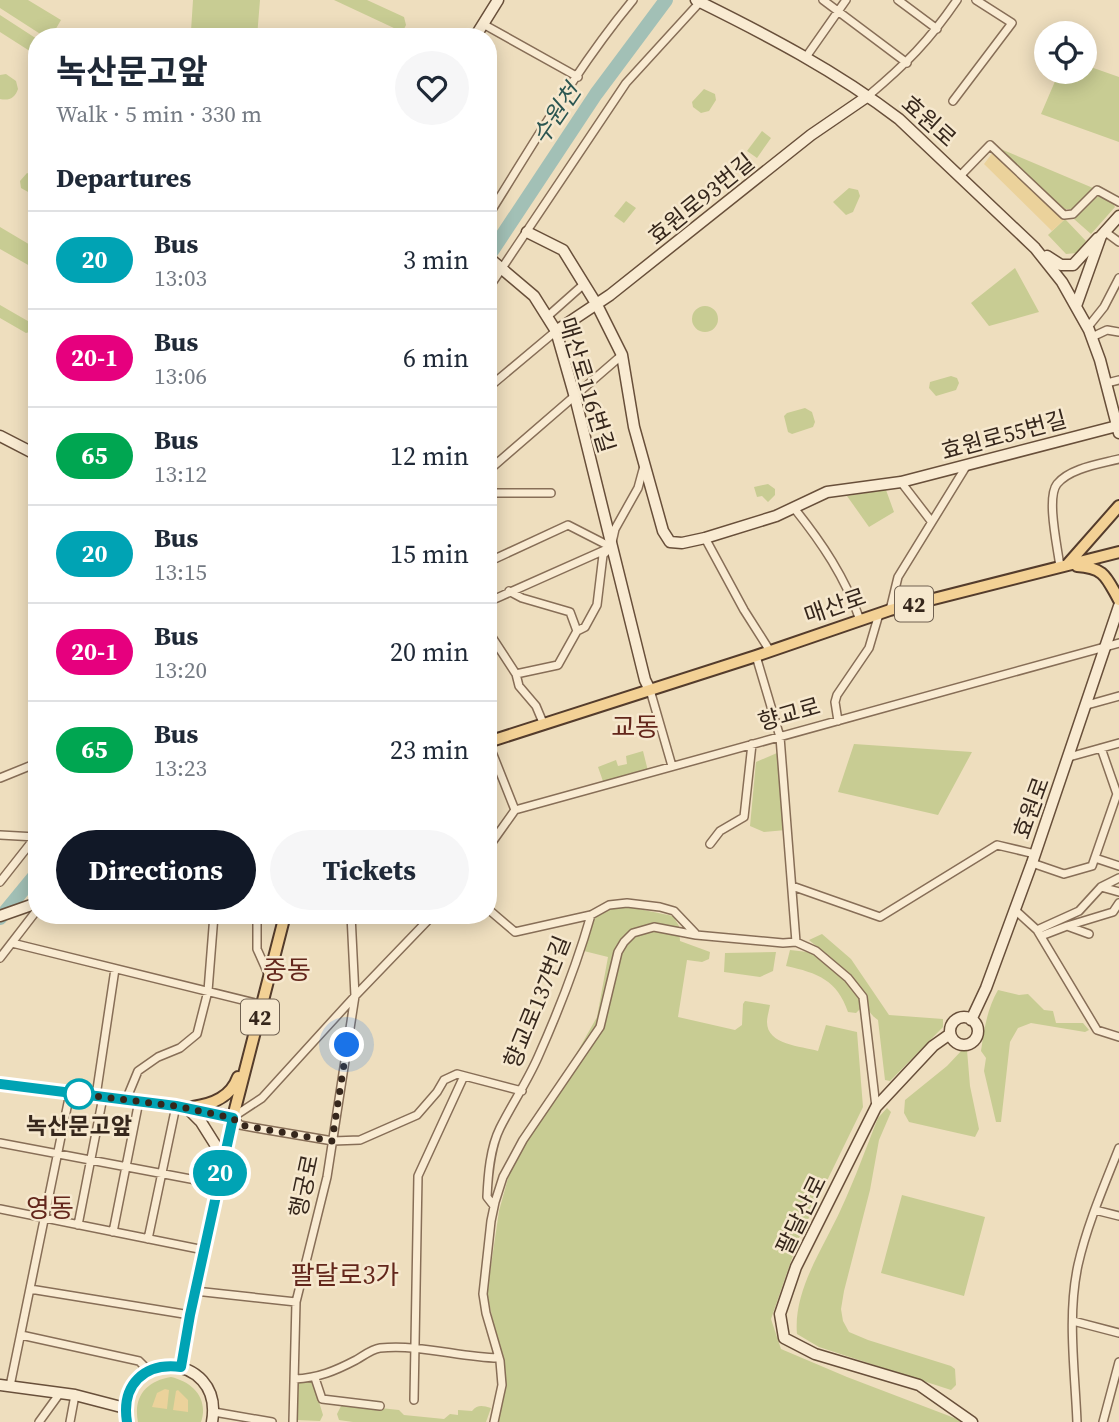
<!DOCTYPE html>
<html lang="en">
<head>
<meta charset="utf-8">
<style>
	:root { --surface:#fff; --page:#f6f6f7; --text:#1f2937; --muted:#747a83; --line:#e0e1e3; --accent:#111827 }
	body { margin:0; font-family:"Source Serif 4","Noto Sans KR",serif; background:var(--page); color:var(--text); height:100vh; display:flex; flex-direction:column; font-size:26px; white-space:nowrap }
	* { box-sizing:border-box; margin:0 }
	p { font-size:23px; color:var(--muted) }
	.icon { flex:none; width:38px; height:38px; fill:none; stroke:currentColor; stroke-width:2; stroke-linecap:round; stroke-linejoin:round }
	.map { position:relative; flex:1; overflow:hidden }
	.panel { position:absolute; left:28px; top:28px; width:469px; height:896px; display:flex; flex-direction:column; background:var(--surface); border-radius:28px; box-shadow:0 4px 18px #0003 }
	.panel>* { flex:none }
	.badge { padding:0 14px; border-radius:23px; font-size:24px; line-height:46px }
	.buttons { position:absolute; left:1034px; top:21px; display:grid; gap:14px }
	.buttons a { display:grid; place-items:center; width:63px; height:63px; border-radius:50%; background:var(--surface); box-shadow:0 4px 18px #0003; font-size:35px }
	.you { position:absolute; width:35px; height:35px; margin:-18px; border:5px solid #fff; border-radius:50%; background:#1a73e8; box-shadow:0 0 0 10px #1a73e833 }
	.map>.badge { position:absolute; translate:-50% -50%; box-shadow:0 0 0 4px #fff }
	h2 { padding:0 28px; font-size:26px; line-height:63px }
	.round { display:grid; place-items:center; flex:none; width:74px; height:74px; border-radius:37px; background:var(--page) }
	.head { display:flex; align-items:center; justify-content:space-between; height:119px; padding:0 28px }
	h1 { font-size:33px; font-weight:700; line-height:52px }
	.cta { display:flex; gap:14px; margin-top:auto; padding:14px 28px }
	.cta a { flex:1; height:80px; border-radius:42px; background:var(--accent); color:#fff; font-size:28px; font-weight:700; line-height:80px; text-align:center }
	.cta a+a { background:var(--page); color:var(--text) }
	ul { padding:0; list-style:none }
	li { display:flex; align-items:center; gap:21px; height:98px; padding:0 28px; border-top:2px solid var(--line) }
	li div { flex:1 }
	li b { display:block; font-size:26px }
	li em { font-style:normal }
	li .badge { min-width:77px; font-weight:700; text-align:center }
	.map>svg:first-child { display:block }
	.green { fill:#c8cc93 }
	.sand { fill:#ebd29b }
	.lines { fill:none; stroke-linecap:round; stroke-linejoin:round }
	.river { stroke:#a2c0b6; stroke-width:14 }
	.street-casing { stroke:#876e57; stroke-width:10 }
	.secondary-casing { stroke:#684f3a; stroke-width:13 }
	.primary-casing { stroke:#543c2c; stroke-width:14 }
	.street { stroke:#f9ebd2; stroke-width:7 }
	.secondary { stroke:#f9ebd2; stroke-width:10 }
	.primary { stroke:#f3d195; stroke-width:10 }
	.line-casing { stroke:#fff; stroke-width:16 }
	.line { stroke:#00a3b4; stroke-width:10 }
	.walk { stroke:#36271c; stroke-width:7; stroke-dasharray:0 12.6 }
	.stop-dot { fill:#fff; stroke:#00a3b4; stroke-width:3.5 }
	.labels { text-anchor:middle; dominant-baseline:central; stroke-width:5; stroke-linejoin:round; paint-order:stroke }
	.shield { fill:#f6e8ce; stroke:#706151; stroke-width:2 }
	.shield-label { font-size:21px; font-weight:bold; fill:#36271c }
	.street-label { font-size:23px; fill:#36271c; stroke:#f6e8ce }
	.stop-label { font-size:23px; font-weight:bold; fill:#36271c; stroke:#f6e8ce }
	.water-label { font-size:24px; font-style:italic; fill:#2b5651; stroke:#f6e8ce }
	.quarter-label { font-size:26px; fill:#63261b; stroke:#f6e8ce }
</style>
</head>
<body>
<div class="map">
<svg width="1119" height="1422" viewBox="0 0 1119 1422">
	<rect width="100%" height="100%" fill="#eedebe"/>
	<path class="green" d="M0 0H28L61 20 51 37H45L0 8Z
		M193 0H260L257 37 191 31Z
		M334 0H367L404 17 406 25 404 29H396Z
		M0 15 37 39 36 55 0 32Z
		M1085 65 1119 77V142L1041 114 1059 72H1085Z
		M6 74 16 81 18 89C15 98 9 101 0 99V75Z
		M704 89 715 94 716 100 709 111 701 113 693 107 692 102Z
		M762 131 771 138 757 158 747 151Z
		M996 147 1093 188 1073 209H1064Z
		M27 173 37 177V197L21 188 20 181Z
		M849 188 858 190 860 196 853 212 846 215 833 202Z
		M1098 196 1110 199 1115 207 1091 234 1074 219Z
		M626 201 636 208 624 223 614 216Z
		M1065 219 1086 241 1077 253 1066 254 1048 235Z
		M0 227 37 249V270L0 249Z
		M1015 268 1039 312 989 326 971 303Z
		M0 305 33 324V331L26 333 0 318Z
		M692 319a13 13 0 1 1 26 0a13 13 0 1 1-26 0Z
		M951 376 957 378 959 383 956 390 936 396 929 388 930 382Z
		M805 408 812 412 815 422 813 427 792 434 788 432 784 416 787 413Z
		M768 484 775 489V495L768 502 762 496 757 497 754 487Z
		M886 490 894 512 869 527 847 496Z
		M854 744 972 752 938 815 838 792Z
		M643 751 648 771 604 784 598 767 616 760 618 766 627 764 626 756Z
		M777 753 786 830 764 832 750 826 756 762Z
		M624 906 673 916 679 926 680 941 710 952 709 959 702 962 687 960 678 1017 735 1030 742 1025 743 1004 745 1001 770 1005C769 1011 767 1017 767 1022 767 1045 801 1046 818 1051L826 1025 857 1032 863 1107 799 1238 771 1319 781 1349 847 1377 965 1422H495L506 1381 487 1293 499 1211 510 1171 597 1017 608 957 584 951 596 911Z
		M822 934 851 959 889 1015 943 1019V1027L890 1081 885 1080 878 1020C864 1010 870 1005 863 992 854 975 824 953 809 940Z
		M790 950C796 951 802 951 807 952 825 957 861 989 862 1007L856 1013 848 1012C837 980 818 973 786 966Z
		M776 952 773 971 760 977 724 972 725 953Z
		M998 990 1019 995 1028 994 1044 1010 1053 1011 1056 1023H1083L1089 1030 1085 1032 1031 1023 1018 1028 1010 1042 1001 1122H996L984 1071 986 1058 981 1051C984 1030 987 1009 998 990Z
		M964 1048 967 1050 970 1086 979 1129 975 1137 909 1122 904 1113 905 1100 947 1066Z
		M887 1108 891 1112 879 1140 870 1190 844 1291 841 1309 843 1321 849 1332 868 1340 951 1366 955 1369 956 1385 951 1390 819 1347 797 1334C793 1290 824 1247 841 1209 855 1179 866 1148 878 1118Z
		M902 1195 985 1217 964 1296 881 1273Z
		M171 1377C193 1382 209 1399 201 1422H138C133 1397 146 1381 171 1377Z
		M297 1382H313L323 1415 320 1421 297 1420Z
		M342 1404 399 1410 404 1415 444 1419 450 1414 458 1415V1410L472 1411C478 1404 483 1406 491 1408L486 1422H353L339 1420 337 1414Z"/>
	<path class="sand" d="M993 152 1065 219 1052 231 984 164Z
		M165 1389 169 1390 167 1409 152 1407 157 1393Z
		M178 1390 188 1400V1412L173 1410 176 1391Z"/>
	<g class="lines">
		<path class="river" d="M488 257 596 94 666 0
			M0 918 37 873"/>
		<g class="street-casing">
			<path id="street" d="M823 0 907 63
				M898 0 937 29
				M483 24 578 77
				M806 57 846 0
				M868 96C906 64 929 41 957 0
				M953 101 1012 23 976 0
				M960 176 990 145 1064 215 1073 214 1097 190 1119 202
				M488 216C534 143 578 66 633 0
				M1104 231 1119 242
				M488 289 626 83 701 1
				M548 316 584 284
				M1088 327 1104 307 1119 278
				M1092 337 1107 330 1119 332
				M1107 383 1119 380
				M488 388 556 331
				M488 471 622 355
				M901 482 931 521
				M488 493H551
				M488 499V527
				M794 508C822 543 845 577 860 620
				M705 538 744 610 770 651
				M488 562 568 525 611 547
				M1060 567C1058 549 1046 498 1057 484 1070 468 1100 464 1119 459
				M509 591 522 598 570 612 577 631 558 665 516 674
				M488 602 607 549
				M890 610 898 577 967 465
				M488 631 516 674 519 686 536 706 544 725
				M577 631 585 627 597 605 603 555 611 547 615 529 638 488 644 466
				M756 656 780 737 796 942
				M650 690 672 766
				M1087 705 1119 696
				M838 721 835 702 837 695 869 648 879 614
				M488 742 515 810
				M1069 757 1119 743
				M0 778 37 763
				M0 835 36 837
				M710 844 720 831 744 817 752 744
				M488 848 515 810 1119 643
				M1095 858 1119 866
				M1032 863 1064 874 1092 866 1117 794 1101 748
				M0 882 37 835
				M792 886 880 917 997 845 1035 854
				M1101 887 1119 892
				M488 909 515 932 591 915 609 905 627 903 660 907 674 911 695 933
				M1014 909 1037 930 1097 1030 1119 1037
				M257 915V949L270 978
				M433 915 355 996 262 1098 233 1117 240 1125 256 1128 333 1141 360 1140 417 1115 437 1092 444 1080 457 1074 522 1091
				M1067 926 1113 912 1119 903
				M1037 930 1079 911 1101 887 1119 878
				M1041 936 1067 926 1089 934
				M12 943 263 1005
				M0 958 37 910
				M96 1096 115 969
				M126 1100 138 1071 158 1057 180 1048 197 1034 208 991 214 915
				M0 1143 217 1184
				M494 1206 487 1197C488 1175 490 1148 500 1128 512 1104 527 1082 538 1057 559 1010 577 964 591 915
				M0 1209 204 1250
				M1095 1210 1119 1216
				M78 1225 103 1097
				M113 1232 139 1101
				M148 1239 176 1106
				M30 1289 190 1315
				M195 1291 296 1302
				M1073 1321 1119 1333
				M21 1335 139 1361 148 1370
				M315 1378 322 1399 380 1406
				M295 1379C318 1378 335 1371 356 1360 363 1356 372 1349 380 1348 420 1344 459 1357 498 1358
				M10 1386 70 1093
				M414 1400 418 1176 464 1076
				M214 1412 272 1422
				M39 1422 60 1393
				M70 1422 75 1395
				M293 1422 296 1302 327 1177 355 996 351 915
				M494 1422 502 1385 500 1361 486 1313 483 1294 491 1221 495 1202 503 1177 523 1140 600 1027 618 952 624 942 633 933 654 927 696 935 783 943 796 942 816 951 848 978 863 997 876 1107
				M1077 1422C1075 1371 1067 1316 1078 1265 1087 1225 1104 1186 1119 1148
				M1103 1422 1119 1362"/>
		</g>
		<g class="secondary-casing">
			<path id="secondary" d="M696 0C767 35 836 71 899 119L1035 248 1062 282 1089 330 1100 360 1119 433
				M475 37 498 0
				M527 232 563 250 597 305 622 355 634 427 663 531 670 542 682 543 705 538 776 516 827 492 901 482 1117 426
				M1047 256 1061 265H1073L1098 238
				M488 257 534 296 556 331 576 401 645 680 650 690
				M1076 306 1101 236 1119 216
				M556 331 610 295 811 135 868 96
				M0 436 37 455
				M0 916 37 903
				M950 1031a14 14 0 1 1 28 0a14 14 0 1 1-28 0Z
				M971 1020 986 988 1032 863 1119 606
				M950 1034 933 1046 876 1107 796 1267 780 1314 784 1338 815 1354 919 1385 972 1422
				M187 1108 201 1122 223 1157
				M181 1367 190 1315 233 1117
				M0 1385 75 1395 125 1408
				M127 1422C114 1347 225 1349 212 1422"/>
		</g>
		<g class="primary-casing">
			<path id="primary" d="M1067 565 1119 506
				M1077 566C1105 568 1106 577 1119 600
				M488 742 756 656 890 610 1119 552
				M0 1084 176 1106 233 1117 285 915
				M193 1107C213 1104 231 1097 238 1077"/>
		</g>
		<use href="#street" class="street"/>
		<use href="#secondary" class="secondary"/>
		<use href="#primary" class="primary"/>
	</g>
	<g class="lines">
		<g class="line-casing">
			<path id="line" d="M0 1084 176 1106 233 1118 190 1315 181 1367C144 1362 121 1385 127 1422"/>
		</g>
		<use href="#line" class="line"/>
		<path class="walk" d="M79 1094 70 1093 176 1106 233 1118 240 1125 332 1141 347 1045"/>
	</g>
	<circle class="stop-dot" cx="79" cy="1094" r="14"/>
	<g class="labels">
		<g class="shield">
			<rect x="895" y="586.5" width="38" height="35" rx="5"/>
			<rect x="241" y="999.5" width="38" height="35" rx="5"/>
		</g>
		<g class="shield-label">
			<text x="914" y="604">42</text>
			<text x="260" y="1017">42</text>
		</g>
		<g class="street-label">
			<text transform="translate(929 121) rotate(42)">효원로</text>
			<text transform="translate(701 199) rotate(-39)">효원로93번길</text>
			<text transform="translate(587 385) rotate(73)">매산로116번길</text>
			<text transform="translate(1004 435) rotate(-15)">효원로55번길</text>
			<text transform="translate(835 606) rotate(-19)">매산로</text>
			<text transform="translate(789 714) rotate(-16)">향교로</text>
			<text transform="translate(1031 808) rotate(-70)">효원로</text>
			<text transform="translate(537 1002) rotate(-68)">향교로137번길</text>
			<text transform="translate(304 1186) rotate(-78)">행궁로</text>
			<text transform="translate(801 1215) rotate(-64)">팔달산로</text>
		</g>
		<g class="stop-label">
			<text x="79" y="1126">녹산문고앞</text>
		</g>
		<g class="water-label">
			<text transform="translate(556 114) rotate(-56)">수원천</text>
		</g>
		<g class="quarter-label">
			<text x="635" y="727">교동</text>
			<text x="287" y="970">중동</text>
			<text x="50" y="1208">영동</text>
			<text x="345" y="1275">팔달로3가</text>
		</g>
	</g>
</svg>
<div class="buttons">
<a><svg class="icon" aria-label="locate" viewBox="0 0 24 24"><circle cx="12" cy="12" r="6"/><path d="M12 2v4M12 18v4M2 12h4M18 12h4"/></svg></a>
</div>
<div class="you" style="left:347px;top:1045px"></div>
<b class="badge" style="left:220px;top:1173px;background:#00a3b4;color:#fff">20</b>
<section class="panel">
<div class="head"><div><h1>녹산문고앞</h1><p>Walk · 5 min · 330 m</p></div><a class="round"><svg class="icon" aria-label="heart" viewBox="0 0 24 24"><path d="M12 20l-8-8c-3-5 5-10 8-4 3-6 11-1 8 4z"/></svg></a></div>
<h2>Departures</h2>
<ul>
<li><span class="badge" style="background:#00a3b4;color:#fff">20</span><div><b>Bus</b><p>13:03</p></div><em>3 min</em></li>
<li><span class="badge" style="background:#e6007e;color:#fff">20-1</span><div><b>Bus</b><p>13:06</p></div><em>6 min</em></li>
<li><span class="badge" style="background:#00a651;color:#fff">65</span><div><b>Bus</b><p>13:12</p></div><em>12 min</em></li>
<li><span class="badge" style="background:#00a3b4;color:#fff">20</span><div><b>Bus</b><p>13:15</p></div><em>15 min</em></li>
<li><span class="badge" style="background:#e6007e;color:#fff">20-1</span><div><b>Bus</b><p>13:20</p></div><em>20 min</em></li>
<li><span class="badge" style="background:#00a651;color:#fff">65</span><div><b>Bus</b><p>13:23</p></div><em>23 min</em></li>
</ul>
<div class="cta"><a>Directions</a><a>Tickets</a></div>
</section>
</div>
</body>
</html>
